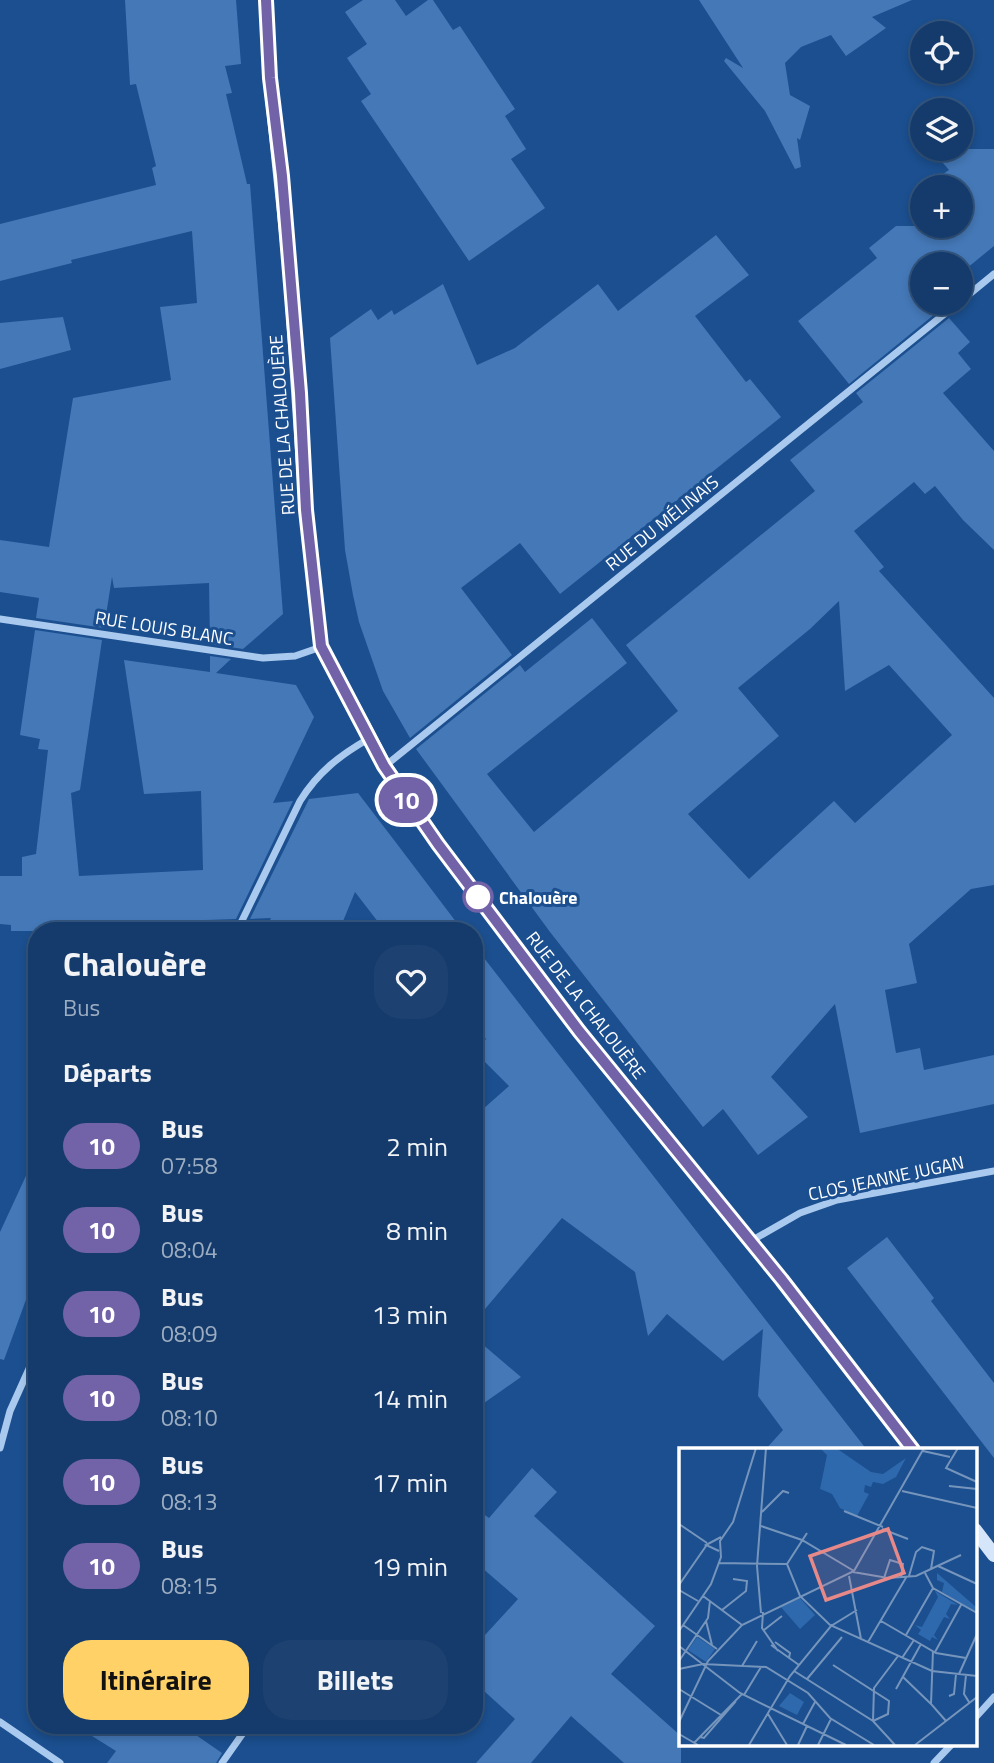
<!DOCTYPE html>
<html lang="fr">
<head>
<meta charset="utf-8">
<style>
	:root { --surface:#143b6b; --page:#1d4271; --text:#f1f3f6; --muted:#9dadc1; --line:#33557e; --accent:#ffd166 }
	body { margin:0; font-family:"Titillium Web",sans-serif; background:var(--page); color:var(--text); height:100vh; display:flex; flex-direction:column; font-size:26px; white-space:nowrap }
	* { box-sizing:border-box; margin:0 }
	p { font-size:23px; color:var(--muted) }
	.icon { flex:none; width:38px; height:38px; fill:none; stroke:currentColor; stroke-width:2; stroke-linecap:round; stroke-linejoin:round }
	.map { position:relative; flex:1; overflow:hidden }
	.panel { position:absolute; left:28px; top:922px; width:455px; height:812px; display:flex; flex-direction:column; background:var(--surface); border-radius:28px; box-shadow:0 4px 10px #0003,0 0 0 2px var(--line) }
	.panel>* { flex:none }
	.badge { padding:0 14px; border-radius:23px; font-size:24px; line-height:46px }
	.buttons { position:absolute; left:910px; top:21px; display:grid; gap:14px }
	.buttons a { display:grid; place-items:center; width:63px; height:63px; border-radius:50%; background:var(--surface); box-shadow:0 4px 10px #0003,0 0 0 2px var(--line); font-size:35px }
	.map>.badge { position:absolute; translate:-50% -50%; box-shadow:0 0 0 4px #fff }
	h2 { padding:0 35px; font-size:26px; line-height:63px }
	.round { display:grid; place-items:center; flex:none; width:74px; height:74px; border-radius:28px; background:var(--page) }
	.headline { display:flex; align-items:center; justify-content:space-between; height:119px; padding:0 35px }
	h1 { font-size:33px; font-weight:700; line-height:52px }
	.primary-button { display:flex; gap:14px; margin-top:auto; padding:14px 35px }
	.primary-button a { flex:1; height:80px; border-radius:28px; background:var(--accent); color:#111; font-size:28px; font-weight:700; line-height:80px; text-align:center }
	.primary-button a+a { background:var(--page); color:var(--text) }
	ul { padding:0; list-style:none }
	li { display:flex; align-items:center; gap:21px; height:84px; padding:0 35px }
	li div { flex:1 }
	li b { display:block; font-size:26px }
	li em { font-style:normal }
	li .badge { min-width:77px; font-weight:700; text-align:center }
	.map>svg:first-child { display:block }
	.building { fill:#4478b7; fill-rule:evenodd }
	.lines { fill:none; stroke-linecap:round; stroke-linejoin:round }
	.street { stroke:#a9c9ee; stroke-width:7 }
	.secondary { stroke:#d6e6fa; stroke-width:14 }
	.line-casing { stroke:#fff; stroke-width:16 }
	.line { stroke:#7263a9; stroke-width:10 }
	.stop-dot { fill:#fff; stroke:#7263a9; stroke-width:3.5 }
	.labels { text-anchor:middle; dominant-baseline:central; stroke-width:6; stroke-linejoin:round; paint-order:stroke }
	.street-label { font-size:18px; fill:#fff; stroke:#1b4f8f }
	.stop-label { font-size:18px; font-weight:bold; fill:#fff; stroke:#1b4f8f; text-anchor:start }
	.inset-road { fill:none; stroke:#7695bc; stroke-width:2 }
	.view { fill:#e88989; fill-opacity:0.15; stroke:#e88989; stroke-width:3.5 }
	.inset-edge { fill:none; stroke:#fff; stroke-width:3.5 }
</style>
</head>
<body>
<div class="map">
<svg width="994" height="1763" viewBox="0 0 994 1763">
	<rect width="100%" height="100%" fill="#1b4f8f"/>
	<path class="building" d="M125 0H236L241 64 225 66 232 93 226 94 247 184H250L283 614 243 649 210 644 209 583 114 588 112 577 104 628 36 618 39 598 0 592V540L49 547 73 398 171 380 160 307 197 303 192 231 71 260 72 263 0 281V224L156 185 152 168 156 166 136 84 130 85Z
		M363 0H395L406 16 428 0H433L453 30 460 26 515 109 505 116 526 149 511 159 545 208 469 261 361 101 371 94 347 58 367 44 345 12Z
		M699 0H912L872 17 886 28 846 56 831 35 801 47 785 63 790 95 810 106 800 140 797 138 801 167 795 169 765 111 724 61 726 58 743 68Z
		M931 149H994V246L961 273V264H922V303H936L941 309 849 384 798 321 877 258 869 248 896 226H919L922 223V226H961V187H953L943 174 949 170Z
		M716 235 749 275 695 316 746 382 750 379 781 417 560 594 520 543 461 588 512 655 410 738 383 691 359 622 353 595 345 550 330 338 371 309 378 320 392 310 394 315 443 284 477 365 515 348 598 284 618 311Z
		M63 317 71 350 0 369V323Z
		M949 318 970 342 958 353 971 369 943 393 994 451V550L963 520 935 486 925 494 914 482 854 531 884 567 879 571 994 698V885L971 889 909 944 917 983 885 990 896 1053 920 1048 924 1070 994 1055V1104L860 1133 835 1004 771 1077 808 1117 758 1155 723 1109 703 1127 550 932 416 749 520 665 525 672 592 618 627 663 487 774 534 832 678 711 626 645 815 491 790 460 863 402 856 393ZM839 601 845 691 889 665 952 735 855 823 834 801 749 879 688 814 779 736 738 688 810 629Z
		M35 630 102 640 80 790 71 793 79 876 203 870 201 791 144 794 124 660 210 672V656L231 659 216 673 296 685 314 717 273 803 293 801 236 919 176 921V931H11V925L0 924V876H22V857L36 854 48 750 38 749 40 739 20 735Z
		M358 793 394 840 463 931H385L355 892 339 931H265L271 918 250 919 309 799Z
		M474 945 549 1042 867 1450H765L783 1430 758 1396 763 1329 723 1361 667 1314 648 1336 635 1272 562 1218 474 1322V1117L509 1086 475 1052 486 1039 474 1023Z
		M37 1152V1300L27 1297 4 1360 0 1359V1232Z
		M887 1237 934 1298 931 1301 994 1383V1458L847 1268Z
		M474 1337 521 1377 474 1410Z
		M532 1468 557 1492 534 1516 655 1626 611 1674 681 1736V1763H624L571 1716 531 1763H476L515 1719 474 1682V1647L518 1599 474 1561V1507L489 1518Z
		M76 1726H183L222 1753 216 1763H107L116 1751Z"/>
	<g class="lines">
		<path class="street" d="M961 301 994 274
			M0 619 263 658 295 656 321 647
			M385 766 958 303
			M237 931 300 801C318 772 340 755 370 738
			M751 1241 800 1213 837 1200 994 1171
			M0 1448 10 1411 37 1351
			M975 1718 994 1697
			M0 1722 60 1763
			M222 1763 248 1726
			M934 1763 952 1744"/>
		<path class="secondary" d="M266 0 270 78 290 271 306 510 321 646 385 766 438 844 579 1031 782 1280 913 1450
			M975 1530 994 1555"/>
	</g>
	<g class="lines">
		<g class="line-casing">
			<path id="line" d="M266 0 270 78 282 176 300 393 306 510 321 646 384 766 438 844 579 1031 782 1280 913 1450"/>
		</g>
		<use href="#line" class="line"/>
	</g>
	<circle class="stop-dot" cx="478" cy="897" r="14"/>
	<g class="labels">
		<g class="street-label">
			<text transform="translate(282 425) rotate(-94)">RUE DE LA CHALOUÈRE</text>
			<text transform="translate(662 523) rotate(-39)">RUE DU MÉLINAIS</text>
			<text transform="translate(164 628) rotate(9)">RUE LOUIS BLANC</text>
			<text transform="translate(586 1005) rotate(52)">RUE DE LA CHALOUÈRE</text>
			<text transform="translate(886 1178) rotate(-12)">CLOS JEANNE JUGAN</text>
		</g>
		<g class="stop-label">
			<text x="499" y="897">Chalouère</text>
		</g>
	</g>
	<g transform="translate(679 1448)">
		<rect width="298" height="298" fill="#1b4f8f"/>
		<path d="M141 0H157L192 24 204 26 227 10 217 29 204 36 194 34 192 39 186 37 185 44 190 46 178 68 161 60 153 46 141 41 148 7ZM258 125 297 159V164L263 144 265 135 258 132ZM256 143 279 157 272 156 267 166 271 171 265 169 255 187 259 192 253 189 251 193 239 186 242 182 236 177 243 179 259 149ZM121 150 136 167 121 181 101 158ZM18 189 36 201 27 214 9 202ZM111 245 125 254 118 267 100 258Z" fill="#2e69ad"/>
		<path class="inset-road" d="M279 0 267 20 298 34M244 3 271 9M270 38 298 41M223 43 298 60M165 63 204 79M83 64 104 43 110 45M0 76 28 95M82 78 123 92 175 123M203 81 229 91M40 103 27 97 42 89M40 115 108 116M108 116 121 148 151 177 253 223 298 228M108 116 128 85M259 118 298 136M174 124 209 130 237 128 282 107M246 125 254 140 298 165M170 128 182 191M230 128 237 104 243 99 255 103 252 121M205 130 211 112 224 116 222 129M0 137 27 98M0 142 19 153M24 148 63 177M43 162 67 143 68 133 54 131M84 164 83 180 99 203M82 165 78 118 87 0M27 173 33 197M202 173 257 205 287 210M4 177 38 201M85 182 103 168M0 183 32 136 42 109 41 93 54 74 77 0M227 187 254 140M96 194 111 205 110 210M189 194 228 128M92 197 120 217M0 198 61 245 167 297M254 203 252 256 267 273M256 204 282 157M223 210 235 192M0 213 29 170 31 153M154 217 210 253 209 266 194 273M63 218 78 193M0 221 24 216 87 219 129 245 151 270 195 297M115 223 194 273 216 297M280 226 298 186M287 227 285 246 290 254M224 229 252 256M128 231 163 189M0 241 42 267M217 241 242 196M65 247 82 219M270 248 275 246 277 226M89 266 108 297M194 273 195 240 219 208M0 274 29 213 63 177 175 123 245 0M124 276 136 254M0 286 19 297M21 289 25 290 57 253M15 295 63 246M70 297 111 228 152 178 178 162M119 297 128 278M139 297 152 271M236 297 298 249"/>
		<path class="view" d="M209 81 225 125 147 152 131 108Z"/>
		<rect width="298" height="298" class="inset-edge"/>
	</g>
</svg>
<div class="buttons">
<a><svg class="icon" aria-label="locate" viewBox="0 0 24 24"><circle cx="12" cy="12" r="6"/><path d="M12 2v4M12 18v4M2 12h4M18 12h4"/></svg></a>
<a><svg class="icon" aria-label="layers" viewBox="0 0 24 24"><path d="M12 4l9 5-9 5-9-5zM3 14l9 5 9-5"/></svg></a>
<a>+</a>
<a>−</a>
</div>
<b class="badge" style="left:406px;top:800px;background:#7263a9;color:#fff">10</b>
<section class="panel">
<div class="headline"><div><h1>Chalouère</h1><p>Bus</p></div><a class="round"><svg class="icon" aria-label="heart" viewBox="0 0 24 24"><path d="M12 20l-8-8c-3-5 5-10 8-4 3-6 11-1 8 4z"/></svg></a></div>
<h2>Départs</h2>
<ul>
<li><span class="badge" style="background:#7263a9;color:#fff">10</span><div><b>Bus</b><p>07:58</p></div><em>2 min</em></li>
<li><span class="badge" style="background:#7263a9;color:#fff">10</span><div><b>Bus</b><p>08:04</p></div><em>8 min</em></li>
<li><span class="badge" style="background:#7263a9;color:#fff">10</span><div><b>Bus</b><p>08:09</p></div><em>13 min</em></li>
<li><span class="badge" style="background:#7263a9;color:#fff">10</span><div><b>Bus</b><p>08:10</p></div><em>14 min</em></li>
<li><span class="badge" style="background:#7263a9;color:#fff">10</span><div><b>Bus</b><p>08:13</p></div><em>17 min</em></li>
<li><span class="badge" style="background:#7263a9;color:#fff">10</span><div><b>Bus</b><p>08:15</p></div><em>19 min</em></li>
</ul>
<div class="primary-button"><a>Itinéraire</a><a>Billets</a></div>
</section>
</div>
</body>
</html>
